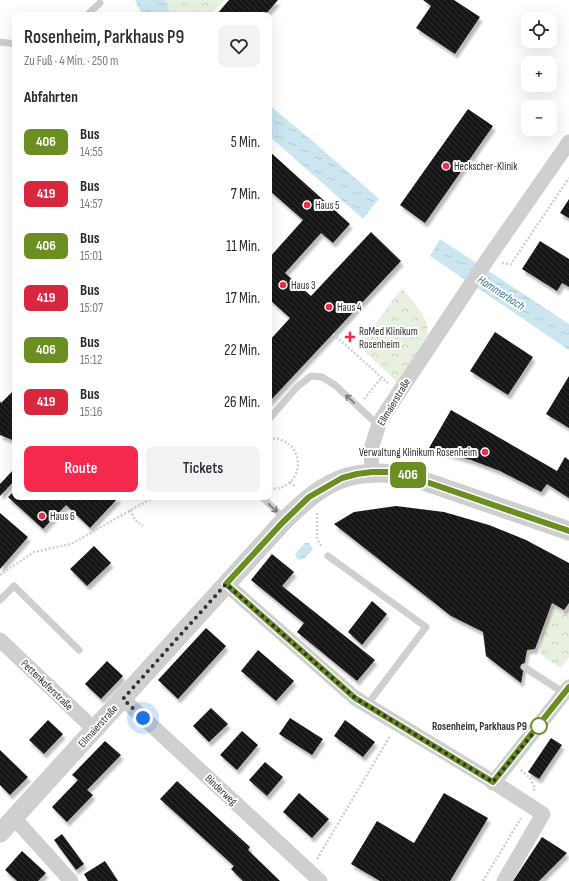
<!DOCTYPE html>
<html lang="de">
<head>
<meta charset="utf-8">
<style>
	:root { --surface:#fff; --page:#f2f2f3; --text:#2b2b33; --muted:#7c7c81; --accent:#f5284d }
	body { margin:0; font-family:"Sofia Sans Condensed",sans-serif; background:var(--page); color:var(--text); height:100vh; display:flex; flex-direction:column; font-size:15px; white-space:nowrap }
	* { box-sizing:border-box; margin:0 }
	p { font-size:13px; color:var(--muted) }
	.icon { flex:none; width:22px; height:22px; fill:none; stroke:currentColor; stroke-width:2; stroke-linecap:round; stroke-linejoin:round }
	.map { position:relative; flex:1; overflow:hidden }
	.drawer { position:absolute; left:12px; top:12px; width:260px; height:488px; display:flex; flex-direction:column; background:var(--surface); border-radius:8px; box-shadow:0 4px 16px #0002 }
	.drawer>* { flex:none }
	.badge { padding:0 8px; border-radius:6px; font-size:14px; line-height:26px }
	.fabs { position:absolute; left:521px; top:12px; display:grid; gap:8px }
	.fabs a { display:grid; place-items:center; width:36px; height:36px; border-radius:8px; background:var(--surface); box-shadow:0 4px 16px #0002; font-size:20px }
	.you { position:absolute; width:20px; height:20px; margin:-10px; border:3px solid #fff; border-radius:50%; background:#1a73e8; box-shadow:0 0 0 6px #1a73e833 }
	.map>.badge { position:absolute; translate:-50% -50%; box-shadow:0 0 0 2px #fff }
	h2 { padding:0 12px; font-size:15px; line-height:36px }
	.round { display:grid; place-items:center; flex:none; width:42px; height:42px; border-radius:8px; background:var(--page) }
	.headline { display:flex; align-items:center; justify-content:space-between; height:68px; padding:0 12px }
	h1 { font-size:19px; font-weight:600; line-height:30px }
	.primary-button { display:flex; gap:8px; margin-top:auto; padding:8px 12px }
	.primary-button a { flex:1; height:46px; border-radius:8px; background:var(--accent); color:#fff; font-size:16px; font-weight:600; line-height:46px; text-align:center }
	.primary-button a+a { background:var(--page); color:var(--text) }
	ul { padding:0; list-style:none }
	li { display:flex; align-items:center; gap:12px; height:52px; padding:0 12px }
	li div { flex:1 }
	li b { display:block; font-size:15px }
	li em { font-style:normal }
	li .badge { min-width:44px; font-weight:700; text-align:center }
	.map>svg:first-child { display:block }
	.forest { fill:url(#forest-crowns) }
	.water { fill:url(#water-ripples) }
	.building { fill:url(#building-back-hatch); filter:url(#shadow) }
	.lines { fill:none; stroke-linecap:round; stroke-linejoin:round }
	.path { stroke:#cfcfcf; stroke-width:2.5; stroke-dasharray:2 2; stroke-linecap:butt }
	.service { stroke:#cfcfcf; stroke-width:7 }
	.minor { stroke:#cfcfcf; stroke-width:15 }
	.tertiary { stroke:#cfcfcf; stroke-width:19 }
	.oneway { stroke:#797979 }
	.line-casing { stroke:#fff; stroke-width:9 }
	.line { stroke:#6b8e23; stroke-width:6 }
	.walk { stroke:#323232; stroke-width:4; stroke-dasharray:0 7.2 }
	.poi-dot { fill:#f5284d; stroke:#fff; stroke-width:1.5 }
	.stop-dot { fill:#fff; stroke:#6b8e23; stroke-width:2 }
	.labels { text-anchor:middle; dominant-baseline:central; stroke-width:4; stroke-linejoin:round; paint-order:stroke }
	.poi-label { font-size:11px; fill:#323232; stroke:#fff; text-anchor:start }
	.street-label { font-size:11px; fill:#323232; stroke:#fff }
	.stop-label { font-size:11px; font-weight:bold; fill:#323232; stroke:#fff; text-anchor:end }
	.water-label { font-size:12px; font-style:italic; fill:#357a96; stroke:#fff }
</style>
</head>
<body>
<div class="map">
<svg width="569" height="881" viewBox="0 0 569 881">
	<defs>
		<pattern id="forest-crowns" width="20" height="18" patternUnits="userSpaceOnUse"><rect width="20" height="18" fill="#eaf0e0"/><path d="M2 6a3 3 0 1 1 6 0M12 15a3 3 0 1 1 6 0" fill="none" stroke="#c9cec1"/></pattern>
		<pattern id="water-ripples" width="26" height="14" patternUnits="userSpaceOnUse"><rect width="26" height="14" fill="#cbe6f0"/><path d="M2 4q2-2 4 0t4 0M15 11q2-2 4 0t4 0" fill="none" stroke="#afc6ce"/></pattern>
		<pattern id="building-back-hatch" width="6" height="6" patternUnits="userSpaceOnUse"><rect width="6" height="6" fill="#191919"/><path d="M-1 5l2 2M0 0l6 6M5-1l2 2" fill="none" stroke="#323232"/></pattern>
		<filter id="shadow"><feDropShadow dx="2.5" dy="4.5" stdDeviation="1" flood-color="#0004"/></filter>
	</defs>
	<rect width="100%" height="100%" fill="#fff"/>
	<path class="forest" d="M165 0H224L210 15H174L170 11Z
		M402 288 422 313 427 324V336L397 382 359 346Z
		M552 606 563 613 569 609V657L561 668 548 660 541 654C539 636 545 623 552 606Z"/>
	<path class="water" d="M135 0H165L170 11 174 15H142Z
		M269 105 309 138 379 199 363 219 269 136Z
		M440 239 569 324V350L430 256Z
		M305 543H309L313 549C308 554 305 562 297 559L295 554Z"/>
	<path class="building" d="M229 0H278L265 15H216Z
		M423 0H454L480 17 455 54 416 28 431 6Z
		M468 109 493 126 425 223 400 205Z
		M269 151 350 224 333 243 321 233 285 273 311 296 371 232 401 261 269 402V341L290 318 269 299V258L303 220 269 190Z
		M569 199V218L560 213Z
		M540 241 569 259V287L562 283 557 291 522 269Z
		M495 332 533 357 508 395 470 371Z
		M569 376V428L546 414Z
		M15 389V441L0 435V401L1 403Z
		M451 410 557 471 565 457 569 460V498L547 484 541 492 500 471 471 460 429 448Z
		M15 468V480L0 496V484Z
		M15 490V497H119L90 528 66 505 43 529 8 497Z
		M396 506 444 512 489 525 526 540 569 563V603L564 610 552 603 535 649 527 650 521 683 486 656 483 632 451 616 334 524 354 512Z
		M0 513 28 537 0 569Z
		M94 546 111 563 87 586 70 569Z
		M272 554 294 572 282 586 375 660 357 681 297 632 304 623 251 580Z
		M372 601 387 614 362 645 348 632Z
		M206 628 226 646 178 699 158 680Z
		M258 650 294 681 276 701 241 671Z
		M107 661 123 676 101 699 85 684Z
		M211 708 228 724 209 742 193 726Z
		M290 718 323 739 312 755 279 734Z
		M48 720 63 734 44 754 29 740Z
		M345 720 375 742 363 757 334 736Z
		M242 731 258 745 237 770 220 755Z
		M551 738 562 745 539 779 528 772Z
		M105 741 121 755 87 790 93 795 67 822 52 807 78 780 72 775Z
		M0 750 28 777 10 795 0 785Z
		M265 762 283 777 267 796 249 780Z
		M177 781 250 847 248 850 280 881H243L231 869 234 866 160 799Z
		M299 793 329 819 312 838 283 812Z
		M444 793 488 818 450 881H380L351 864 377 821 414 843Z
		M62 834 84 864 76 870 54 840Z
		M542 837 567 853 539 881H513Z
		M22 851 46 873 38 881H17L5 870Z
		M105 861 118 881H88L84 874Z"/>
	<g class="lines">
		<path class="path" d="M502 263 511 264 569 178
			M333 334 388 383
			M364 399 382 377
			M269 438C273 439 278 438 281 440 299 445 304 471 289 483 283 488 277 489 269 489
			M290 482 296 487
			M130 510 135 520 143 526
			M317 513V539L322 547
			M0 575 34 552 71 544 154 497
			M521 770 530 778 535 788 533 792
			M317 859 390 736
			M483 881 521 818"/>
		<path class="service" d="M87 15 100 3
			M0 42 15 44
			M269 419 297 387 311 376 322 377 335 385 379 426
			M262 497 285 519
			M328 556 426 627 367 705
			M0 600 14 586 79 650
			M524 667 564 693"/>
		<path class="minor" d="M372 472 371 449 380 421 487 260 569 142
			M226 584 355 698 487 778 543 814 504 881
			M0 640 95 730
			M123 699 320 881
			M493 783 569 687
			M14 818 71 881"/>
		<path class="tertiary" d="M0 833 282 523C323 482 350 465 409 476L569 531"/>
	</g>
	<defs><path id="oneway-shaft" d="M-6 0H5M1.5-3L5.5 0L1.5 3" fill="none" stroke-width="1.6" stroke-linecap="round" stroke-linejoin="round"/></defs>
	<g class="oneway">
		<use href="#oneway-shaft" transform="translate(350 399) rotate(-137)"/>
		<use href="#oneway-shaft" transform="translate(273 508) rotate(43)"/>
	</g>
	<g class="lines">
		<g class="line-casing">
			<path id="line" d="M569 531 409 476 390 472H372L357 474 342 478 309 497 282 523 226 584 355 698 493 782 569 687"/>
		</g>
		<use href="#line" class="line"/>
		<path class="walk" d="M143 718 123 699 226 584 355 698 493 782 539 726"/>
	</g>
	<g class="poi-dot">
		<circle cx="446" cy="166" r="4"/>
		<circle cx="307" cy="205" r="4"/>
		<circle cx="283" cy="285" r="4"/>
		<circle cx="329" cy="307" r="4"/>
		<path d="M348 331h4v4h4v4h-4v4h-4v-4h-4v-4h4z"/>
		<circle cx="485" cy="452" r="4"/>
		<circle cx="42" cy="516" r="4"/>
	</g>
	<circle class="stop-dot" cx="539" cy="726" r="8"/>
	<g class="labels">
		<g class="poi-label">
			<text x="454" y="166">Heckscher-Klinik</text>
			<text x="315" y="205">Haus 5</text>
			<text x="291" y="285">Haus 3</text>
			<text x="337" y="307">Haus 4</text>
			<text x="359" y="331">RoMed Klinikum<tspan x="359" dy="13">Rosenheim</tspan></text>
			<text x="477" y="452" text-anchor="end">Verwaltung Klinikum Rosenheim</text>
			<text x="50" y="516">Haus 6</text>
		</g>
		<g class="street-label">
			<text transform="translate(394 402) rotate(-59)">Ellmaierstraße</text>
			<text transform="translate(47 685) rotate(44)">Pettenkoferstraße</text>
			<text transform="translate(98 726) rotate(-48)">Ellmaierstraße</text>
			<text transform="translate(221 790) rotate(43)">Binderweg</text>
		</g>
		<g class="stop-label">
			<text x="527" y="726">Rosenheim, Parkhaus P9</text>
		</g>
		<g class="water-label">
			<text transform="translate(501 293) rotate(33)">Hammerbach</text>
		</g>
	</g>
</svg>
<div class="fabs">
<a><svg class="icon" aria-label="locate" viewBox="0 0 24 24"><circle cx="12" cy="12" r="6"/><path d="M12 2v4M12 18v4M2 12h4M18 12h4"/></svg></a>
<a>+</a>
<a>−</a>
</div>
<div class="you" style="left:143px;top:718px"></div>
<b class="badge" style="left:408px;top:475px;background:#6b8e23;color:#fff">406</b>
<section class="drawer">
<div class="headline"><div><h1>Rosenheim, Parkhaus P9</h1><p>Zu Fuß · 4 Min. · 250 m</p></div><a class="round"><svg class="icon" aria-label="heart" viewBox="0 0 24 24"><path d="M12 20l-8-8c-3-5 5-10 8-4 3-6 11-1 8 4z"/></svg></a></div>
<h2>Abfahrten</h2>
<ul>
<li><span class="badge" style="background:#6b8e23;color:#fff">406</span><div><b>Bus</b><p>14:55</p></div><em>5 Min.</em></li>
<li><span class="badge" style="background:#d7263d;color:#fff">419</span><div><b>Bus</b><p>14:57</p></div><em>7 Min.</em></li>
<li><span class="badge" style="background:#6b8e23;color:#fff">406</span><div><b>Bus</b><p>15:01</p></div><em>11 Min.</em></li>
<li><span class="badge" style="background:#d7263d;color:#fff">419</span><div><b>Bus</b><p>15:07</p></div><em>17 Min.</em></li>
<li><span class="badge" style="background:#6b8e23;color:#fff">406</span><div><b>Bus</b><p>15:12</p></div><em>22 Min.</em></li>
<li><span class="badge" style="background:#d7263d;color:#fff">419</span><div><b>Bus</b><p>15:16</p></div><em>26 Min.</em></li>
</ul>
<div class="primary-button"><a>Route</a><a>Tickets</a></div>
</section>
</div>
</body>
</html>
